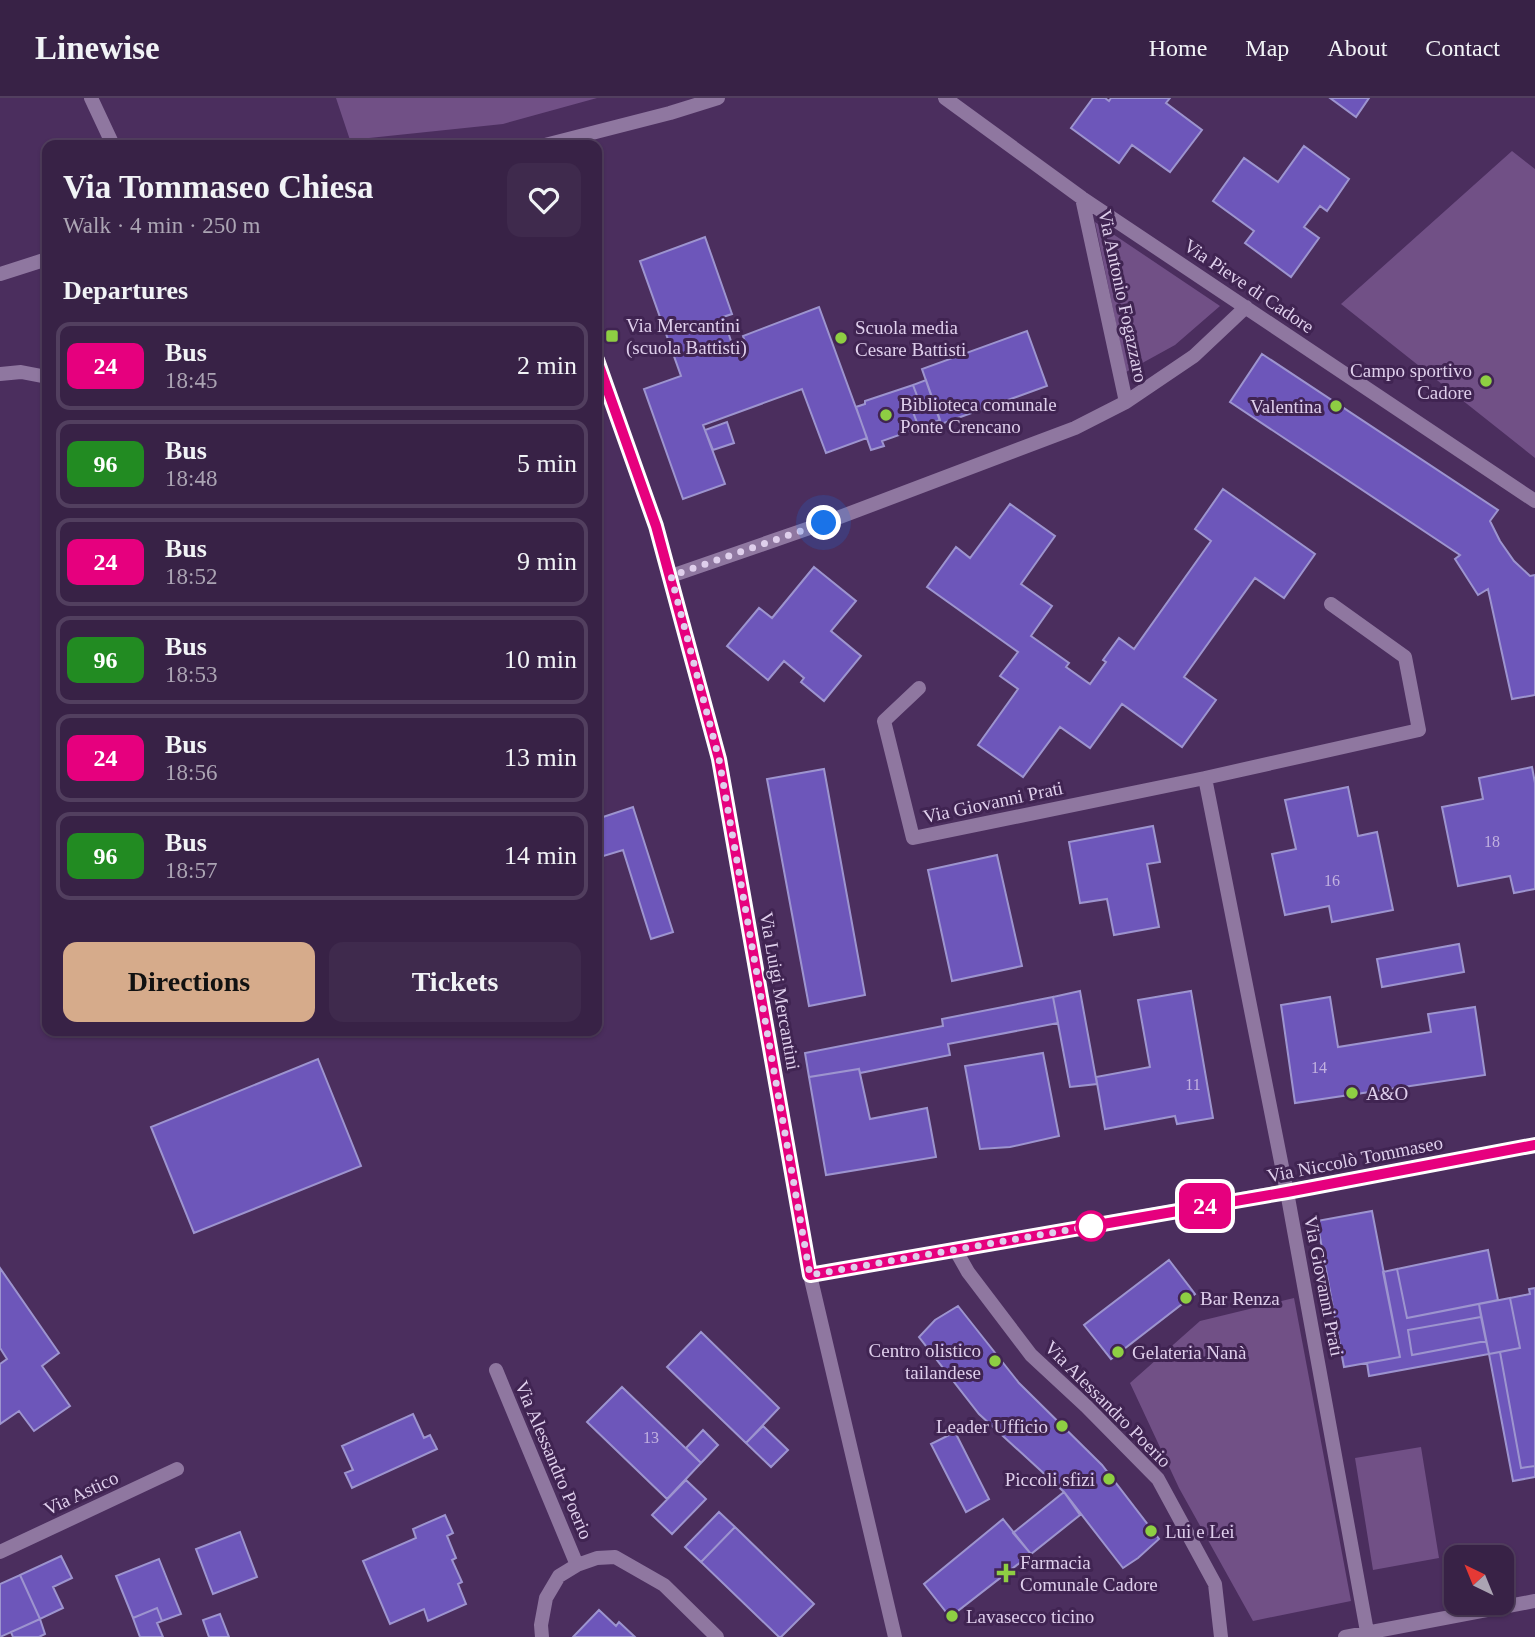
<!DOCTYPE html>
<html lang="en">
<head>
<meta charset="utf-8">
<style>
	:root { --surface:#382246; --page:#3f2a4d; --text:#f1f3f6; --muted:#aba4b3; --line:#523f5f; --accent:#d6ab8b }
	body { margin:0; font-family:"Times New Roman",serif; background:var(--page); color:var(--text); height:100vh; display:flex; flex-direction:column; font-size:26px; white-space:nowrap }
	* { box-sizing:border-box; margin:0 }
	p { font-size:23px; color:var(--muted) }
	.icon { flex:none; width:38px; height:38px; fill:none; stroke:currentColor; stroke-width:2; stroke-linecap:round; stroke-linejoin:round }
	.map { position:relative; flex:1; overflow:hidden }
	.details { position:absolute; left:42px; top:42px; width:560px; height:896px; display:flex; flex-direction:column; background:var(--surface); border-radius:14px; box-shadow:0 2px 5px #0004,0 0 0 2px var(--line) }
	.details>* { flex:none }
	.badge { padding:0 14px; border-radius:10px; font-size:24px; line-height:46px }
	.needle { width:46px; rotate:317deg }
	.tools { position:absolute; left:1444px; top:1447px; display:grid; gap:14px }
	.tools a { display:grid; place-items:center; width:70px; height:70px; border-radius:14px; background:var(--surface); box-shadow:0 2px 5px #0004,0 0 0 2px var(--line); font-size:35px }
	.you { position:absolute; width:35px; height:35px; margin:-18px; border:5px solid #fff; border-radius:50%; background:#1a73e8; box-shadow:0 0 0 10px #1a73e833 }
	.map>.badge { position:absolute; translate:-50% -50%; box-shadow:0 0 0 4px #fff }
	h2 { padding:0 21px; font-size:26px; line-height:63px }
	.round { display:grid; place-items:center; flex:none; width:74px; height:74px; border-radius:14px; background:var(--page) }
	.headline { display:flex; align-items:center; justify-content:space-between; height:119px; padding:0 21px }
	h1 { font-size:33px; font-weight:700; line-height:52px }
	.button { display:flex; gap:14px; margin-top:auto; padding:14px 21px }
	.button a { flex:1; height:80px; border-radius:14px; background:var(--accent); color:#111; font-size:28px; font-weight:700; line-height:80px; text-align:center }
	.button a+a { background:var(--page); color:var(--text) }
	ul { padding:0; list-style:none }
	li { display:flex; align-items:center; gap:21px; height:88px; margin:0 14px 10px; padding:0 7px; border:4px solid var(--line); border-radius:14px }
	li div { flex:1 }
	li b { display:block; font-size:26px }
	li em { font-style:normal }
	li .badge { min-width:77px; font-weight:700; text-align:center }
	header { display:flex; align-items:center; gap:42px; box-sizing:border-box; height:98px; padding:0 35px; background:var(--surface); border-bottom:2px solid var(--line) }
	header strong { font-size:33px }
	nav { display:flex; gap:38px; margin-inline-start:auto; font-size:24px }
	.map>svg:first-child { display:block }
	.green { fill:#715086 }
	.building { fill:#6d56ba; stroke:#9d94cf; stroke-width:2 }
	.lines { fill:none; stroke-linecap:round; stroke-linejoin:round }
	.service { stroke:#8f77a0; stroke-width:14 }
	.minor { stroke:#8f77a0; stroke-width:14 }
	.line-casing { stroke:#fff; stroke-width:16 }
	.line { stroke:#e6007e; stroke-width:10 }
	.walk { stroke:#dfcfec; stroke-width:7; stroke-dasharray:0 12.6 }
	.poi-dot { fill:#8ece43; stroke:#402452; stroke-width:2.5 }
	.stop-dot { fill:#fff; stroke:#e6007e; stroke-width:3.5 }
	.labels { text-anchor:middle; dominant-baseline:central; stroke-width:6; stroke-linejoin:round; paint-order:stroke }
	.number-label { font-size:16px; fill:#c2b1e0 }
	.street-label { font-size:19px; fill:#dfcfec; stroke:#402452 }
	.poi-label { font-size:19px; fill:#dfcfec; stroke:#402452; text-anchor:start }
</style>
</head>
<body>
<header>
<strong>Linewise</strong>
<nav><a>Home</a><a>Map</a><a>About</a><a>Contact</a></nav>
</header>
<div class="map">
<svg width="1535" height="1539" viewBox="0 0 1535 1539">
	<rect width="100%" height="100%" fill="#4b2e5e"/>
	<path class="green" d="M336 0H597L503 26 350 42Z
		M1512 53 1535 71V360L1341 206Z
		M1095 124 1220 208 1175 247 1126 274Z
		M1294 1200 1351 1503 1253 1523 1179 1390 1130 1285 1200 1223Z
		M1421 1349 1439 1460 1373 1472 1355 1360Z"/>
	<path class="building" d="M1093 0H1105L1109 3 1111 0H1170L1166 5 1202 32 1170 74 1132 47 1119 65 1071 30Z
		M1330 0H1369L1356 19Z
		M1304 48 1349 81 1327 113 1320 108 1304 129 1319 140 1291 179 1245 145 1254 133 1213 103 1244 60 1278 84Z
		M705 139 732 216 723 219 733 249 745 244 743 238 819 209 867 340 826 355 802 291 703 327 725 386 683 401 644 291 681 278 640 163Z
		M1027 233 1047 288 941 326 922 271Z
		M1262 256 1498 412 1490 423 1500 443 1514 463 1530 478 1535 477V597L1512 601 1488 491 1478 497 1455 461 1460 457 1230 304Z
		M926 282 940 322 919 330 913 314 922 311 913 287Z
		M913 287 922 311 913 314 919 330 882 343 884 348 871 352 856 309 865 306V303Z
		M727 324 734 345 713 352 705 332Z
		M1223 391 1315 456 1284 500 1255 480 1184 579 1216 602 1182 649 1122 606 1090 650 1060 629 1023 679 978 647 1018 591 1000 578 1018 554 927 489 956 449 970 460 1010 406 1055 438 1021 486 1052 508 1031 538 1069 565 1066 569 1090 586 1106 564 1103 562 1119 540 1134 551 1211 443 1195 431Z
		M814 469 856 503 831 533 861 558 824 603 801 584 804 580 784 563 768 582 727 548 759 510 772 520Z
		M1532 669 1535 685V791L1514 795 1510 778 1458 788 1442 709 1483 701 1479 680Z
		M824 671 865 897 809 908 767 681Z
		M1348 689 1358 738 1377 734 1393 812 1332 824 1329 808 1285 817 1272 756 1296 751 1285 702Z
		M633 709 673 834 651 841 623 752 597 760V721Z
		M1153 728 1160 764 1147 766 1159 829 1114 837 1107 801 1080 805 1069 744Z
		M997 757 1022 868 952 883 928 772Z
		M1459 846 1464 874 1382 889 1377 861Z
		M1080 893 1097 986 1070 989 1053 899Z
		M1191 893 1213 1020 1177 1026 1175 1018 1105 1031 1096 979 1150 969 1138 902Z
		M1053 899 1058 925 948 946 950 957 860 975 859 971 809 979 805 955 943 928 942 921Z
		M1330 899 1338 949 1431 934 1428 916 1475 909 1485 977 1295 1005 1281 907Z
		M1043 955 1059 1038 1010 1049 980 1051 965 968Z
		M318 961 361 1068 194 1135 151 1029Z
		M859 971 870 1021 927 1010 936 1059 826 1077 809 979Z
		M1372 1113 1400 1259 1344 1269 1317 1123Z
		M1488 1152 1498 1202 1407 1220 1397 1171Z
		M1169 1162 1195 1196 1111 1261 1084 1227Z
		M0 1170 59 1255 42 1268 70 1308 34 1333 19 1313 0 1326V1266L7 1261 0 1250Z
		M1397 1171 1407 1220 1479 1206 1481 1219 1408 1232 1412 1257 1486 1243 1489 1256 1369 1278 1367 1265 1400 1259 1383 1174Z
		M1535 1190V1368L1521 1370 1500 1254 1520 1250 1510 1200 1530 1196 1529 1191Z
		M1510 1200 1520 1250 1489 1256 1479 1206Z
		M958 1208 1019 1285 1102 1367 1159 1441 1138 1460 1123 1470 1064 1394 979 1316 919 1239 935 1222Z
		M1481 1219 1486 1243 1412 1257 1408 1232Z
		M701 1234 779 1310 746 1345 667 1269Z
		M1500 1254 1521 1370 1535 1368V1379L1513 1383 1489 1256Z
		M622 1289 701 1365 667 1401 587 1324Z
		M413 1316 424 1340 430 1337 437 1351 352 1390 345 1375 353 1372 342 1348Z
		M763 1328 788 1352 771 1369 746 1345Z
		M703 1332 718 1347 701 1365 686 1350Z
		M955 1334 989 1401 966 1414 931 1346Z
		M686 1382 706 1401 672 1436 652 1417Z
		M1064 1394 1080 1417 1031 1456 1013 1435Z
		M719 1414 735 1429 701 1464 685 1449Z
		M445 1417 453 1435 447 1438 456 1460 452 1462 462 1484 458 1486 466 1506 428 1523 424 1511 390 1526 363 1463 416 1440 413 1431Z
		M1003 1421 1031 1456 950 1519 924 1486Z
		M735 1429 814 1506 781 1539H779L701 1464Z
		M240 1434 257 1479 213 1496 196 1451Z
		M61 1458 72 1480 53 1489 63 1510 40 1521 20 1477Z
		M159 1461 181 1516 162 1523 157 1510 133 1520 116 1478Z
		M20 1477 40 1521 0 1539V1486Z
		M157 1510 162 1523 157 1525 163 1539H140L133 1520Z
		M599 1512 616 1528 619 1524 635 1539H573Z
		M220 1516 229 1539H209L203 1522Z
		M40 1521 45 1536 39 1539H13L11 1534Z"/>
	<g class="lines">
		<path class="service" d="M0 276 21 274 47 279"/>
		<path class="minor" d="M91 0 113 47
			M945 0 1082 100 1535 403
			M545 47 670 15 718 0
			M1082 100 1126 304
			M0 176 47 161
			M597 262 656 428 719 661 810 1177 895 1539
			M671 478 824 425 1075 330 1126 304 1194 258 1246 209
			M1331 506 1405 559 1419 632 1205 680 1287 1094 1368 1539
			M919 590 884 623 913 740 1205 680
			M955 1151 968 1174 1031 1257 1086 1308 1158 1381 1215 1486 1221 1539
			M810 1177 1310 1089 1535 1047
			M496 1272 577 1467
			M0 1454 177 1371
			M542 1539 541 1527 546 1500 559 1478 577 1467 597 1460 615 1459 664 1487 717 1539
			M1345 1539 1535 1503"/>
	</g>
	<g class="lines">
		<g class="line-casing">
			<path id="line" d="M597 262 656 428 719 661 810 1177 1287 1094 1535 1047"/>
		</g>
		<use href="#line" class="line"/>
		<path class="walk" d="M824 425 671 478 719 661 810 1177 1091 1128"/>
	</g>
	<g class="poi-dot">
		<rect x="605" y="231" width="14" height="14" rx="3.5"/>
		<circle cx="841" cy="240" r="7"/>
		<circle cx="1486" cy="283" r="7"/>
		<circle cx="1336" cy="308" r="7"/>
		<circle cx="886" cy="317" r="7"/>
		<circle cx="1352" cy="995" r="7"/>
		<circle cx="1186" cy="1200" r="7"/>
		<circle cx="1118" cy="1254" r="7"/>
		<circle cx="995" cy="1263" r="7"/>
		<circle cx="1062" cy="1328" r="7"/>
		<circle cx="1109" cy="1381" r="7"/>
		<circle cx="1151" cy="1433" r="7"/>
		<path d="M1002.5 1464.5h7v7h7v7h-7v7h-7v-7h-7v-7h7z"/>
		<circle cx="952" cy="1518" r="7"/>
	</g>
	<circle class="stop-dot" cx="1091" cy="1128" r="14"/>
	<g class="labels">
		<g class="number-label">
			<text x="1492" y="743">18</text>
			<text x="1332" y="782">16</text>
			<text x="1319" y="969">14</text>
			<text x="1193" y="986">11</text>
			<text x="651" y="1339">13</text>
		</g>
		<g class="street-label">
			<text transform="translate(1249 188) rotate(34)">Via Pieve di Cadore</text>
			<text transform="translate(1123 198) rotate(78)">Via Antonio Fogazzaro</text>
			<text transform="translate(993 704) rotate(-12)">Via Giovanni Prati</text>
			<text transform="translate(780 893) rotate(80)">Via Luigi Mercantini</text>
			<text transform="translate(1355 1061) rotate(-11)">Via Niccolò Tommaseo</text>
			<text transform="translate(1324 1188) rotate(79)">Via Giovanni Prati</text>
			<text transform="translate(1108 1306) rotate(45)">Via Alessandro Poerio</text>
			<text transform="translate(554 1362) rotate(67)">Via Alessandro Poerio</text>
			<text transform="translate(81 1395) rotate(-25)">Via Astico</text>
		</g>
		<g class="poi-label">
			<text x="626" y="227">Via Mercantini<tspan x="626" dy="22">(scuola Battisti)</tspan></text>
			<text x="855" y="229">Scuola media<tspan x="855" dy="22">Cesare Battisti</tspan></text>
			<text x="1472" y="272" text-anchor="end">Campo sportivo<tspan x="1472" dy="22">Cadore</tspan></text>
			<text x="900" y="306">Biblioteca comunale<tspan x="900" dy="22">Ponte Crencano</tspan></text>
			<text x="1322" y="308" text-anchor="end">Valentina</text>
			<text x="1366" y="995">A&amp;O</text>
			<text x="1200" y="1200">Bar Renza</text>
			<text x="981" y="1252" text-anchor="end">Centro olistico<tspan x="981" dy="22">tailandese</tspan></text>
			<text x="1132" y="1254">Gelateria Nanà</text>
			<text x="1048" y="1328" text-anchor="end">Leader Ufficio</text>
			<text x="1095" y="1381" text-anchor="end">Piccoli sfizi</text>
			<text x="1165" y="1433">Lui e Lei</text>
			<text x="1020" y="1464">Farmacia<tspan x="1020" dy="22">Comunale Cadore</tspan></text>
			<text x="966" y="1518">Lavasecco ticino</text>
		</g>
	</g>
</svg>
<div class="tools">
<a><svg class="needle" viewBox="-14 -14 28 28"><path d="M0-13l5 13h-10z" fill="#e53935"/><path d="M0 13l5-13h-10z" fill="#aba4b3"/></svg></a>
</div>
<div class="you" style="left:824px;top:425px"></div>
<b class="badge" style="left:1205px;top:1108px;background:#e6007e;color:#fff">24</b>
<section class="details">
<div class="headline"><div><h1>Via Tommaseo Chiesa</h1><p>Walk · 4 min · 250 m</p></div><a class="round"><svg class="icon" aria-label="heart" viewBox="0 0 24 24"><path d="M12 20l-8-8c-3-5 5-10 8-4 3-6 11-1 8 4z"/></svg></a></div>
<h2>Departures</h2>
<ul>
<li><span class="badge" style="background:#e6007e;color:#fff">24</span><div><b>Bus</b><p>18:45</p></div><em>2 min</em></li>
<li><span class="badge" style="background:#228b22;color:#fff">96</span><div><b>Bus</b><p>18:48</p></div><em>5 min</em></li>
<li><span class="badge" style="background:#e6007e;color:#fff">24</span><div><b>Bus</b><p>18:52</p></div><em>9 min</em></li>
<li><span class="badge" style="background:#228b22;color:#fff">96</span><div><b>Bus</b><p>18:53</p></div><em>10 min</em></li>
<li><span class="badge" style="background:#e6007e;color:#fff">24</span><div><b>Bus</b><p>18:56</p></div><em>13 min</em></li>
<li><span class="badge" style="background:#228b22;color:#fff">96</span><div><b>Bus</b><p>18:57</p></div><em>14 min</em></li>
</ul>
<div class="button"><a>Directions</a><a>Tickets</a></div>
</section>
</div>
</body>
</html>
